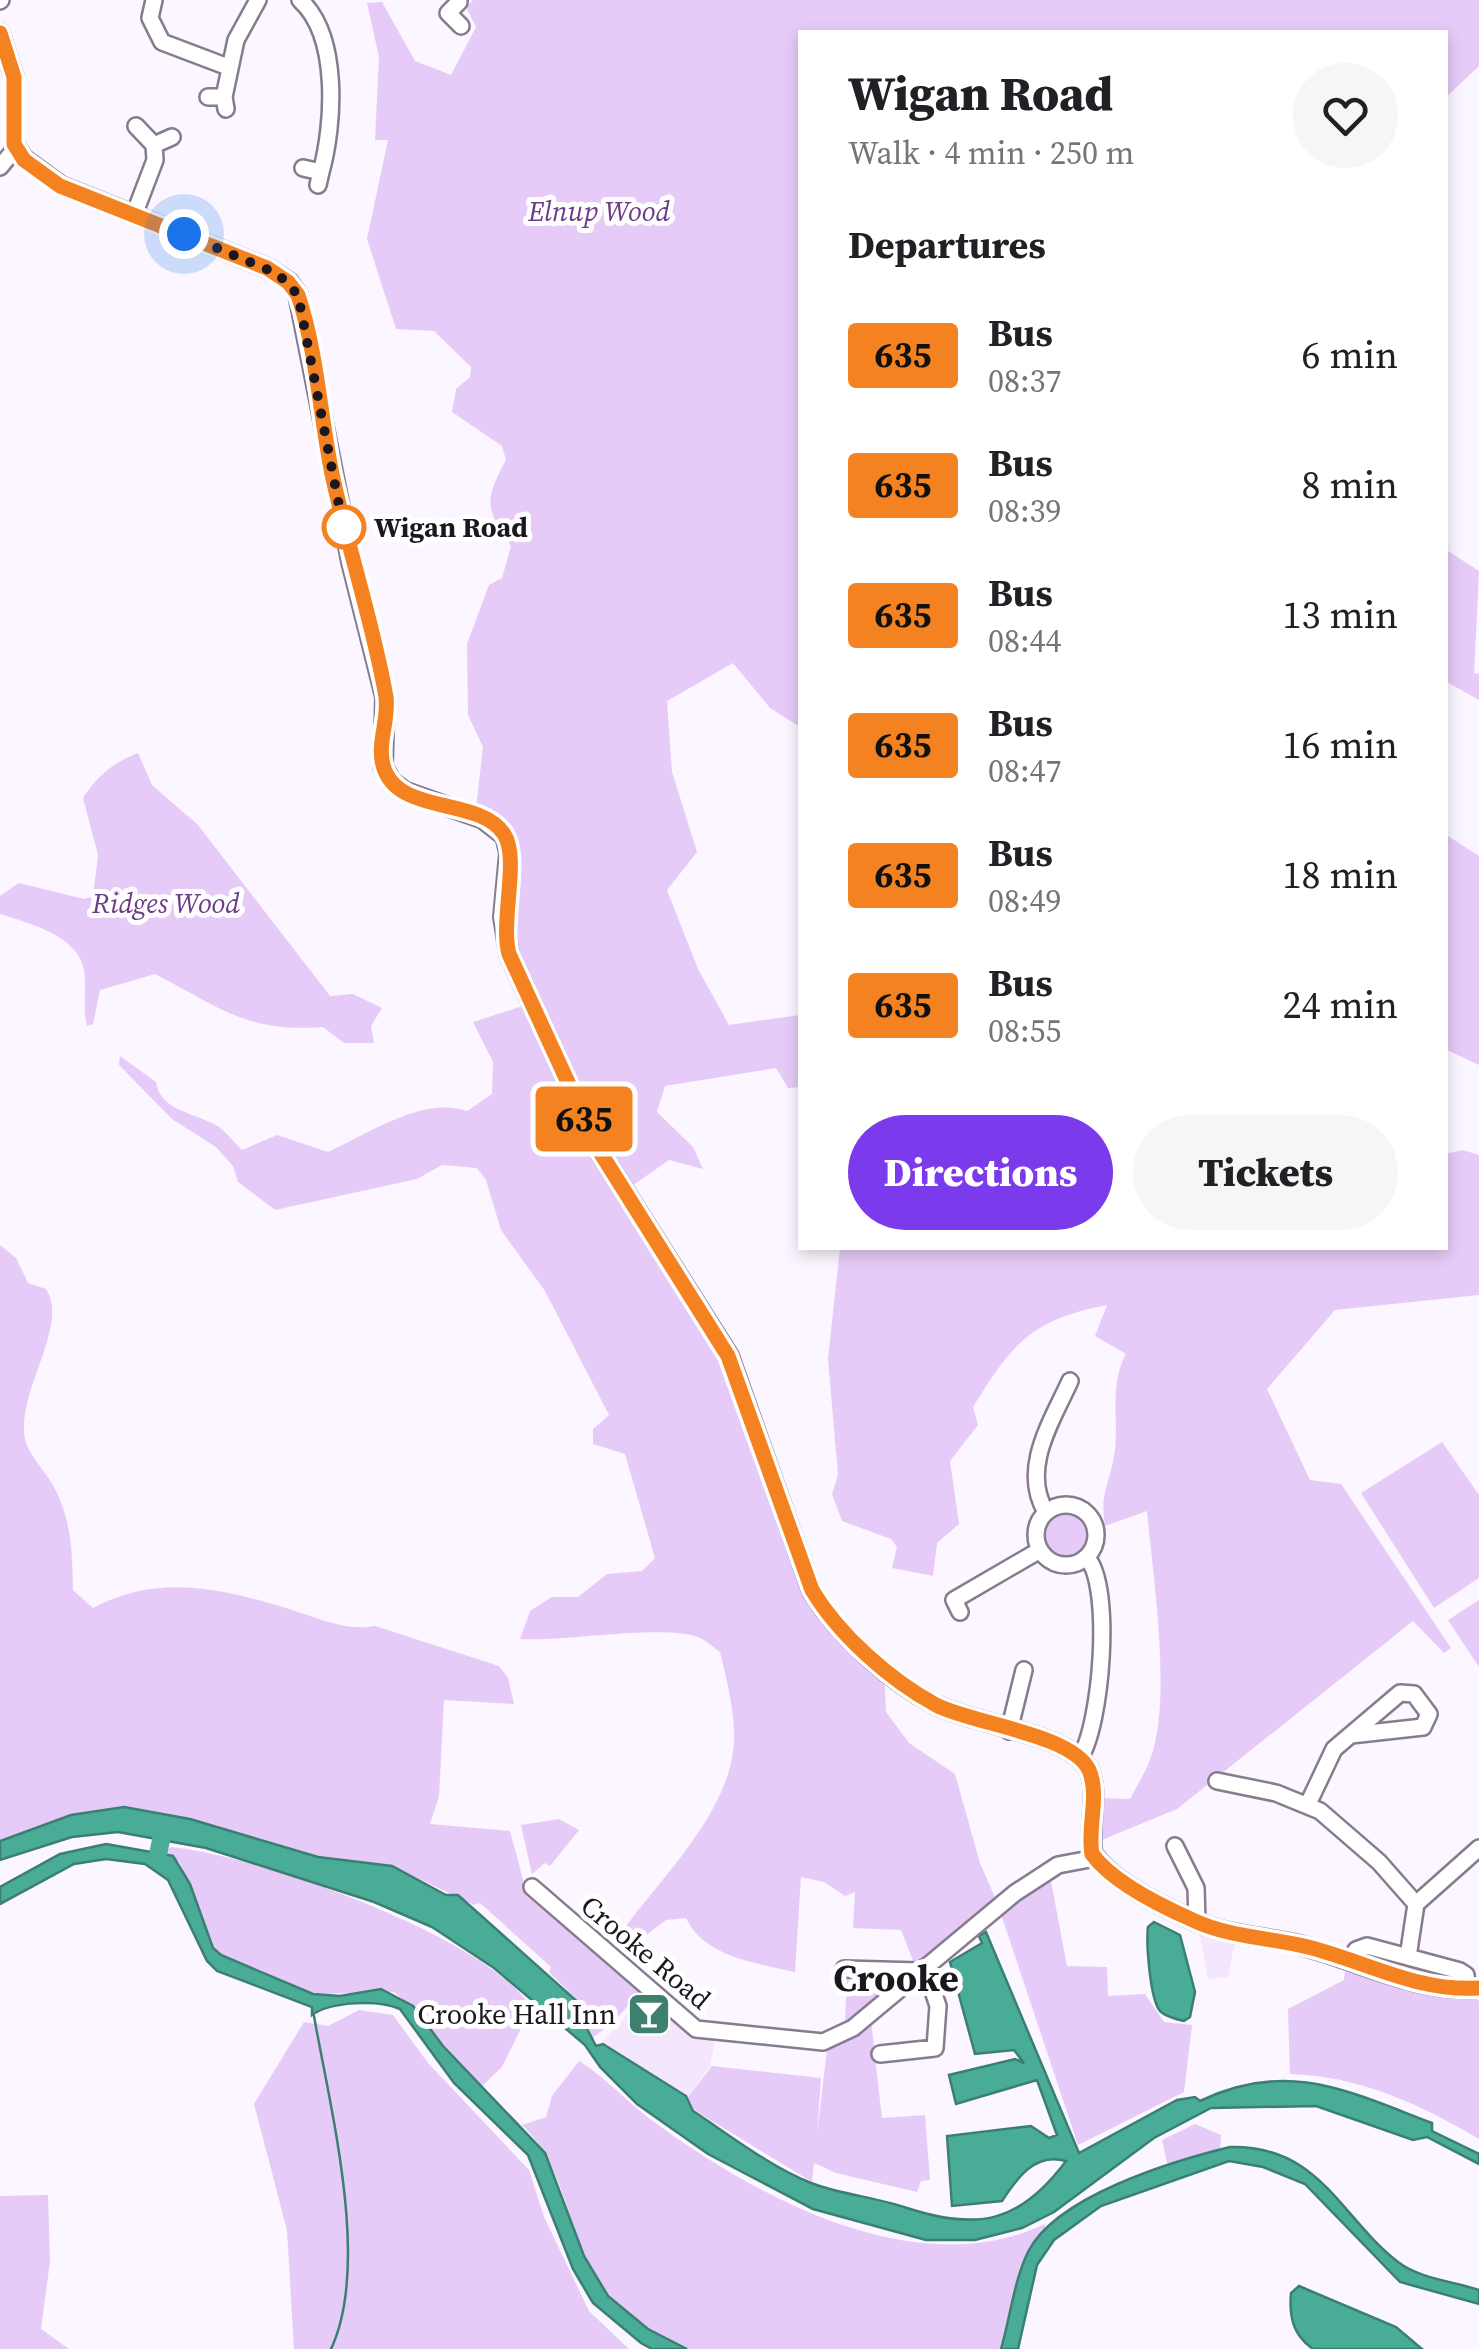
<!DOCTYPE html>
<html lang="en">
<head>
<meta charset="utf-8">
<style>
	:root { --surface:#fff; --page:#f6f6f6; --text:#202124; --muted:#757577; --accent:#7c3aed }
	body { margin:0; font-family:"Source Serif 4",serif; background:var(--page); color:var(--text); height:100vh; display:flex; flex-direction:column; font-size:38px; white-space:nowrap }
	* { box-sizing:border-box; margin:0 }
	p { font-size:32px; color:var(--muted) }
	.icon { flex:none; width:55px; height:55px; fill:none; stroke:currentColor; stroke-width:2; stroke-linecap:round; stroke-linejoin:round }
	.map { position:relative; flex:1; overflow:hidden }
	.details { position:absolute; left:798px; top:30px; width:650px; height:1220px; display:flex; flex-direction:column; background:var(--surface); border-radius:0px; box-shadow:0 5px 15px #0003 }
	.details>* { flex:none }
	.badge { padding:0 20px; border-radius:8px; font-size:35px; line-height:65px }
	.you { position:absolute; width:50px; height:50px; margin:-25px; border:8px solid #fff; border-radius:50%; background:#1a73e8; box-shadow:0 0 0 15px #1a73e833 }
	.map>.badge { position:absolute; translate:-50% -50%; box-shadow:0 0 0 5px #fff }
	h2 { padding:0 50px; font-size:38px; line-height:90px }
	.round { display:grid; place-items:center; flex:none; width:105px; height:105px; border-radius:52px; background:var(--page) }
	.headline { display:flex; align-items:center; justify-content:space-between; height:170px; padding:0 50px }
	h1 { font-size:48px; font-weight:800; line-height:75px }
	.button { display:flex; gap:20px; margin-top:auto; padding:20px 50px }
	.button a { flex:1; height:115px; border-radius:60px; background:var(--accent); color:#fff; font-size:40px; font-weight:800; line-height:115px; text-align:center }
	.button a+a { background:var(--page); color:var(--text) }
	ul { padding:0; list-style:none }
	li { display:flex; align-items:center; gap:30px; height:130px; padding:0 50px }
	li div { flex:1 }
	li b { display:block; font-size:38px }
	li em { font-style:normal }
	li .badge { min-width:110px; font-weight:700; text-align:center }
	.map>svg:first-child { display:block }
	.built { fill:#f4e7fd }
	.green { fill:#e6cbf8 }
	.water { fill:#49ac96; stroke:#3b7f72; stroke-width:2.5 }
	.lines { fill:none; stroke-linecap:round; stroke-linejoin:round }
	.stream { stroke:#3b7f72; stroke-width:2.5 }
	.river { stroke:#49ac96; stroke-width:18 }
	.minor-casing { stroke:#877b8e; stroke-width:20 }
	.major-casing { stroke:#877b8e; stroke-width:22 }
	.minor { stroke:#fff; stroke-width:15 }
	.major { stroke:#fff; stroke-width:18 }
	.line-casing { stroke:#fff; stroke-width:22 }
	.line { stroke:#f58220; stroke-width:15 }
	.walk { stroke:#1b171e; stroke-width:10; stroke-dasharray:0 18 }
	.stop-dot { fill:#fff; stroke:#f58220; stroke-width:5 }
	.labels { text-anchor:middle; dominant-baseline:central; stroke-width:10; stroke-linejoin:round; paint-order:stroke }
	.park-label { font-size:28px; font-style:italic; fill:#6c3b87; stroke:#fff }
	.stop-label { font-size:28px; font-weight:bold; fill:#1b171e; stroke:#fff; text-anchor:start }
	.street-label { font-size:28px; fill:#1b171e; stroke:#fff }
	.poi-label { font-size:28px; fill:#1b171e; stroke:#fff; text-anchor:end }
	.district-label { font-size:38px; font-weight:bold; fill:#1b171e; stroke:#fff }
</style>
</head>
<body>
<div class="map">
<svg width="1479" height="2349" viewBox="0 0 1479 2349">
	<rect width="100%" height="100%" fill="#fbf6ff"/>
	<path class="built" d="M1199 1931 1236 1937 1228 1977 1208 1979Z
		M646 1994 698 2036 715 2040 710 2066 688 2096 602 2042Z"/>
	<path class="green" d="M473 0H1479V66L1445 98V32H800V727L770 708 733 663 667 701 672 772 697 852 667 890 698 969 729 1025 800 1015V1087L788 1088 776 1068 665 1086 657 1112 693 1147 703 1169 669 1160 622 1193 714 1334 816 1604 884 1673 886 1712 909 1743 955 1774 980 1863 997 1902 914 1963 901 1930 853 1928 855 1892 845 1896 824 1882 801 1877 795 1972C756 1963 704 1957 686 1918L666 1920 641 1939 626 1926C667 1871 738 1803 734 1730 733 1704 726 1677 720 1652 714 1648 707 1641 700 1638 668 1623 563 1642 520 1639L530 1611 552 1597H578L607 1574 642 1571 655 1558 625 1454 593 1444V1429L609 1415 545 1291 501 1230 486 1180 477 1168 442 1165 417 1179 275 1210 238 1182 233 1166 216 1147 172 1119 119 1065 120 1056 156 1082C160 1112 198 1113 219 1127 227 1133 235 1143 242 1150L277 1135 328 1152C370 1133 422 1096 467 1111L492 1094 493 1062 473 1022 538 1001 506 924 513 833 494 815 476 808 483 747 468 715 467 644 489 585 502 578 511 546C485 508 484 501 506 460L502 446 452 412 456 389 470 377 471 367 434 331 396 329 367 239 388 140H375L379 57 367 3 382 2 415 61 451 75 476 27 466 7Z
		M1445 549 1479 571 1474 673 1479 674V700L1445 681Z
		M138 753 152 785 198 825 330 996 353 994 382 1008 371 1026 374 1043H344L323 1027C247 1033 219 1007 155 974L100 990 93 1024 87 1026C82 1007 87 989 84 970 78 935 28 923 0 914V896L19 883 84 899 93 896 98 855 83 798C97 776 114 762 138 753Z
		M1445 834 1479 856V1065L1445 1049Z
		M1463 1150 1479 1155V1295L1335 1310 1267 1389 1310 1480 1341 1484 1451 1648 1444 1653 1413 1621 1177 1809 1097 1842 1099 1798 1130 1799C1137 1785 1146 1772 1151 1757 1172 1697 1153 1576 1147 1511L1105 1526C1100 1493 1108 1489 1114 1457 1120 1420 1108 1388 1126 1354L1095 1336 1107 1305C1030 1320 1012 1344 973 1407L978 1425 950 1461 959 1524 937 1543 933 1576 892 1568 897 1547 891 1539 842 1521 832 1494 838 1475 828 1359 840 1248H1445V1154Z
		M0 1245 16 1258 28 1283 46 1289C70 1326 16 1391 25 1439 28 1454 45 1471 53 1485 72 1520 72 1551 73 1590L93 1608C161 1571 230 1590 301 1613 326 1621 348 1631 375 1626L499 1666 508 1678 514 1704 444 1700 439 1796 430 1824 510 1831 525 1887 534 1898 642 1989 614 2022 592 2038 581 2004 549 1972 551 1967 480 1903 474 1905 407 1873 318 1857 190 1819 124 1807 71 1815 0 1841Z
		M1442 1442 1479 1495V1578L1434 1608 1361 1493Z
		M1040 1534a25 25 0 1 1 50 0a25 25 0 1 1-50 0Z
		M1479 1600V1667L1448 1620Z
		M559 1819 579 1830 550 1866 545 1863 532 1874 521 1825Z
		M171 1847C252 1854 490 1937 531 2008L502 2067 481 2087 443 2046 421 2014 394 1992 313 1994 221 1955 213 1948 180 1863 164 1852Z
		M1050 1876 1067 1966 1107 1967 1108 1996 1145 1994 1164 2022 1192 2025 1184 2092 1078 2145 1000 1911Z
		M1372 1952 1454 1972 1462 1980 1432 1979 1367 1957Z
		M1346 1964 1433 1994 1472 1995 1479 2001V2139C1420 2104 1359 2076 1290 2074L1288 2009 1344 1980Z
		M847 1973 909 1974 845 2024Z
		M359 2010 393 2015 428 2063 529 2170 544 2217 589 2311 629 2349H294L287 2230 254 2104 304 2022 328 2026Z
		M871 2021 882 2118 925 2115 930 2180 921 2181 917 2192 836 2173 814 2163 812 2182 694 2110 688 2097 712 2066 821 2078 817 2135 827 2049Z
		M579 2061C605 2077 626 2101 650 2119 756 2197 914 2285 1045 2224L1046 2230 1024 2261 1001 2349H687C660 2336 629 2322 609 2298 567 2247 571 2171 522 2125L546 2117 552 2096Z
		M1195 2124 1221 2135 1220 2150 1168 2167 1162 2140Z
		M48 2195 50 2261 41 2329 69 2349H0V2196Z"/>
	<path class="water" d="M124 1807 190 1819 318 1857 392 1866 446 1895H458L580 2004 582 2019 596 2046 603 2044 686 2096 693 2111C731 2136 769 2166 811 2183 842 2195 876 2197 907 2208 978 2231 1020 2223 1066 2161 1035 2152 1017 2178 1002 2201L952 2206 947 2136 1031 2126 1049 2138 1057 2135 1037 2080 956 2104 949 2075 1015 2059 1024 2063 1014 2050 975 2054 950 1962 982 1943 979 1936 986 1932 1079 2153 1177 2100 1195 2097 1200 2101C1287 2059 1348 2091 1432 2123V2131L1479 2154V2164L1427 2137 1413 2140 1316 2106 1211 2108 1154 2138 1054 2212 1022 2228 975 2240H926L813 2209 708 2154 637 2104 600 2067 585 2045 494 1968 432 1927 374 1902 206 1848 118 1832 72 1837 0 1860V1841L71 1815Z
		M106 1844 173 1856 190 1884 213 1948 221 1955 313 1994 340 1996 381 1989 413 2006 443 2046 545 2153 584 2256 608 2296 648 2329 687 2349H652L641 2343 593 2303 573 2269 528 2155 454 2083 400 2009C377 1999 330 2002 312 2015V2007L217 1971 207 1961 168 1880 145 1864 106 1859 74 1864 0 1904V1887L60 1854Z
		M1154 1922 1180 1935 1195 1992 1190 2017 1184 2021C1176 2019 1166 2017 1160 2011 1150 1999 1146 1943 1148 1927Z
		M1230 2147C1320 2145 1339 2216 1398 2262 1420 2279 1453 2281 1479 2290V2304L1400 2282 1305 2184 1263 2167 1229 2161 1101 2206 1054 2240 1037 2265 1018 2349H1001C1010 2318 1014 2281 1028 2252 1056 2196 1173 2161 1230 2147Z
		M1299 2286 1396 2327 1422 2349H1313C1293 2335 1289 2317 1291 2293Z"/>
	<g class="lines">
		<path class="stream" d="M314 2016C330 2108 371 2264 331 2349"/>
		<path class="river" d="M157 1859 164 1826"/>
		<g class="minor-casing">
			<path id="minor" d="M154 0 150 18 162 42 228 67
				M300 0C340 36 334 125 321 172
				M0 1 1 0
				M459 2 448 13 461 26
				M208 97H224L226 109
				M224 97 236 40 258 0
				M136 126 154 145 172 137
				M0 167 15 149
				M303 168 321 172 318 185
				M134 215 155 160 154 145
				M1036 1535a30 30 0 1 1 60 0a30 30 0 1 1-60 0Z
				M1046 1512C1020 1469 1052 1421 1070 1381
				M960 1612 954 1600 1040 1550
				M1009 1731 1024 1670
				M1080 1757C1101 1727 1113 1586 1087 1558
				M1217 1781 1276 1793 1320 1811 1379 1862 1416 1904 1408 1957
				M1308 1804 1334 1749 1400 1693 1414 1694 1429 1714 1423 1727 1351 1735
				M1175 1846 1196 1888 1197 1922
				M532 1887 696 2029 823 2042 853 2028 1015 1893 1058 1865 1095 1858
				M1416 1904 1479 1848
				M1351 1960 1356 1950 1367 1946 1460 1971 1466 1975 1468 1989
				M844 1969 920 1971
				M880 2054 935 2048 938 2006 925 1967"/>
		</g>
		<g class="major-casing">
			<path id="major" d="M0 33 14 77V144L24 159 61 186 267 268 289 282 298 295 351 562 385 697 383 766 391 781 404 791 483 819 505 836 509 853 503 917 509 954 600 1152 729 1356 812 1591C839 1635 890 1681 936 1705 973 1724 1072 1734 1089 1770 1100 1795 1087 1828 1093 1854 1113 1883 1163 1907 1195 1921 1227 1936 1266 1937 1300 1945 1361 1961 1415 1992 1479 1988"/>
		</g>
		<use href="#minor" class="minor"/>
		<use href="#major" class="major"/>
	</g>
	<g class="lines">
		<g class="line-casing">
			<path id="line" d="M0 33 14 77V144L24 160 60 186 267 268 288 282 298 295C317 352 320 415 332 474 348 549 373 622 386 697 389 720 377 743 383 765 396 816 479 796 504 834 520 858 500 921 509 954L600 1152 728 1356 812 1590C839 1635 890 1680 936 1705 973 1724 1072 1734 1089 1770 1100 1795 1087 1828 1092 1854 1113 1883 1163 1907 1195 1921 1229 1937 1272 1938 1308 1947 1367 1962 1417 1992 1479 1988"/>
		</g>
		<use href="#line" class="line"/>
		<path class="walk" d="M184 234 278 274 298 295 344 531V527"/>
	</g>
	<defs>
		<g id="bar-square" transform="scale(2.25)"><rect x="-9" y="-9" width="18" height="18" rx="4" fill="#3e8070" stroke="#fff"/><path d="M-6-5H6L.8 .8V4.5H3.5V6h-7V4.5H-.8V.8Z" fill="#fff"/></g>
	</defs>
	<g fill-rule="evenodd">
		<use href="#bar-square" x="649" y="2014"/>
	</g>
	<circle class="stop-dot" cx="344" cy="527" r="20"/>
	<g class="labels">
		<g class="park-label">
			<text x="599" y="211">Elnup Wood</text>
			<text x="166" y="903">Ridges Wood</text>
		</g>
		<g class="stop-label">
			<text x="374" y="527">Wigan Road</text>
		</g>
		<g class="street-label">
			<text transform="translate(646 1952) rotate(40)">Crooke Road</text>
		</g>
		<g class="poi-label">
			<text x="616" y="2014">Crooke Hall Inn</text>
		</g>
		<g class="district-label">
			<text x="896" y="1978">Crooke</text>
		</g>
	</g>
</svg>
<div class="you" style="left:184px;top:234px"></div>
<b class="badge" style="left:584px;top:1119px;background:#f58220;color:#111">635</b>
<section class="details">
<div class="headline"><div><h1>Wigan Road</h1><p>Walk · 4 min · 250 m</p></div><a class="round"><svg class="icon" aria-label="heart" viewBox="0 0 24 24"><path d="M12 20l-8-8c-3-5 5-10 8-4 3-6 11-1 8 4z"/></svg></a></div>
<h2>Departures</h2>
<ul>
<li><span class="badge" style="background:#f58220;color:#111">635</span><div><b>Bus</b><p>08:37</p></div><em>6 min</em></li>
<li><span class="badge" style="background:#f58220;color:#111">635</span><div><b>Bus</b><p>08:39</p></div><em>8 min</em></li>
<li><span class="badge" style="background:#f58220;color:#111">635</span><div><b>Bus</b><p>08:44</p></div><em>13 min</em></li>
<li><span class="badge" style="background:#f58220;color:#111">635</span><div><b>Bus</b><p>08:47</p></div><em>16 min</em></li>
<li><span class="badge" style="background:#f58220;color:#111">635</span><div><b>Bus</b><p>08:49</p></div><em>18 min</em></li>
<li><span class="badge" style="background:#f58220;color:#111">635</span><div><b>Bus</b><p>08:55</p></div><em>24 min</em></li>
</ul>
<div class="button"><a>Directions</a><a>Tickets</a></div>
</section>
</div>
</body>
</html>
